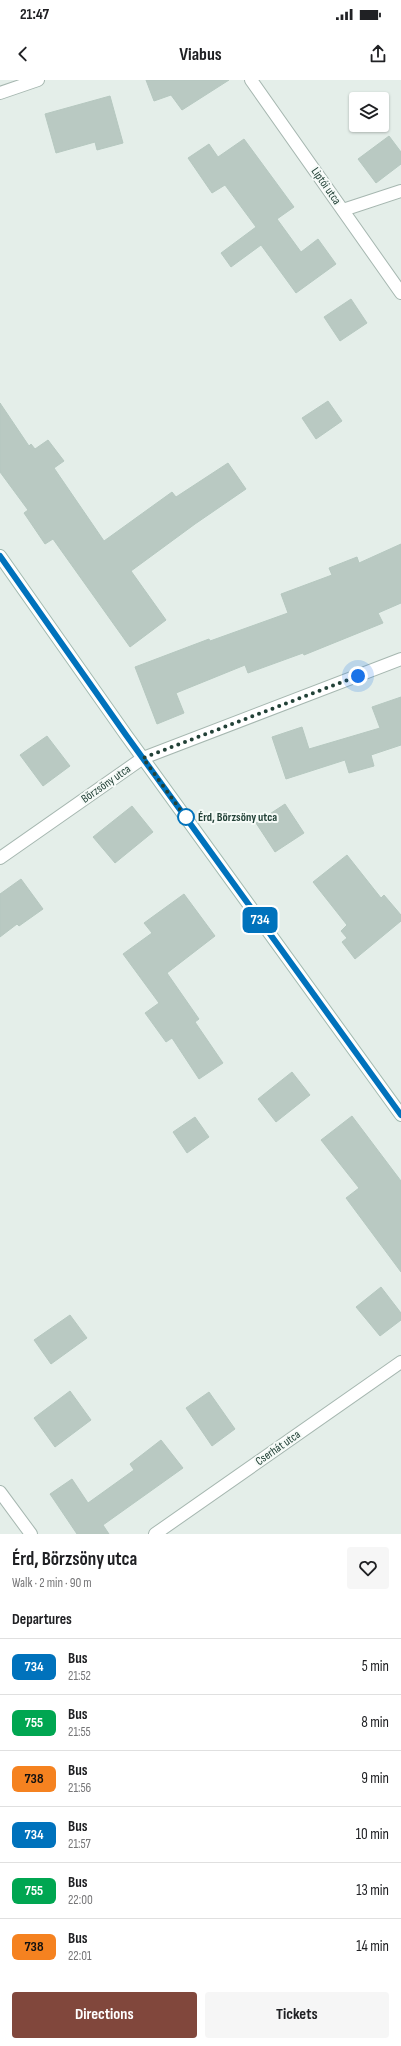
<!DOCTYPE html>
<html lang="en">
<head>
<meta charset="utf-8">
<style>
	:root { --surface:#fff; --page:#f6f6f6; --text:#202124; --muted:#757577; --line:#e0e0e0; --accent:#81473c }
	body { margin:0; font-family:"Sofia Sans Condensed",sans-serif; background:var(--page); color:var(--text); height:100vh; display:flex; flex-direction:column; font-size:15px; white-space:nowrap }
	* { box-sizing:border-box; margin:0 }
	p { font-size:13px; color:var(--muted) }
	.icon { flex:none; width:22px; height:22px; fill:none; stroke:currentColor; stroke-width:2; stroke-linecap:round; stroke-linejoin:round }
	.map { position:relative; height:1454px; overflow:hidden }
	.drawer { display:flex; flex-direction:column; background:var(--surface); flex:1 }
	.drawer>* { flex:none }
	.badge { padding:0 8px; border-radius:6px; font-size:14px; line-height:26px }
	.controls { position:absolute; left:349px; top:12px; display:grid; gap:8px }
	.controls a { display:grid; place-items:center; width:40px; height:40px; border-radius:4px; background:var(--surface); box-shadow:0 1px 3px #0004; font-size:20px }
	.you { position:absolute; width:20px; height:20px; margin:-10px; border:3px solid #fff; border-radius:50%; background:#1a73e8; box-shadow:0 0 0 6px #1a73e833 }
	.map>.badge { position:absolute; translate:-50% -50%; box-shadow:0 0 0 2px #fff }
	h2 { padding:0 12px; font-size:15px; line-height:36px }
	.round { display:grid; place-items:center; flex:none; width:42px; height:42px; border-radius:4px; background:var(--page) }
	.head { display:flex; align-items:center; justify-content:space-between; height:68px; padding:0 12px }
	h1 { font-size:19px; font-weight:700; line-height:30px }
	.primary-button { display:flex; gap:8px; margin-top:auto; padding:8px 12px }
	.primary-button a { flex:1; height:46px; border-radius:4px; background:var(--accent); color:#fff; font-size:16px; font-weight:700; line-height:46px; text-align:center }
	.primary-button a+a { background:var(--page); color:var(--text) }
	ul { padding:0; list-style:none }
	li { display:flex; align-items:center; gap:12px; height:56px; padding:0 12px; border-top:1px solid var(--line) }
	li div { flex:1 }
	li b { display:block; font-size:15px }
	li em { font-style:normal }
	li .badge { min-width:44px; font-weight:700; text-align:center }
	.status { display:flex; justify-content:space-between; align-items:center; height:28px; padding:0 20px; background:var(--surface); direction:ltr }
	.status svg { height:11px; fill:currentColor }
	header { display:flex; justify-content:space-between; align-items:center; height:52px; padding:0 12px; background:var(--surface); font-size:18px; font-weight:700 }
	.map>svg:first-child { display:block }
	.building { fill:#b9c9c2; stroke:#b6c8c0 }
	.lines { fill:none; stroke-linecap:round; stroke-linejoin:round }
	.lane-casing { stroke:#a6b7b0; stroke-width:14 }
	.street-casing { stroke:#a6b7b0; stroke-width:14 }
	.secondary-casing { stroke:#a2bab0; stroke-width:14 }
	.lane { stroke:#fff; stroke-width:12 }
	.street { stroke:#fff; stroke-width:12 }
	.secondary { stroke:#fff; stroke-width:12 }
	.line-casing { stroke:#fff; stroke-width:9 }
	.line { stroke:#0072bc; stroke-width:6 }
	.walk { stroke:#224137; stroke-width:4; stroke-dasharray:0 7.2 }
	.stop-dot { fill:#fff; stroke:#0072bc; stroke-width:2 }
	.labels { text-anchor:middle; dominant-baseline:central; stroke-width:4; stroke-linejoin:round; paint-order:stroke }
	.street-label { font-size:12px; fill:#224137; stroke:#f5faf7 }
	.stop-label { font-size:12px; font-weight:bold; fill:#224137; stroke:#f5faf7; text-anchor:start }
</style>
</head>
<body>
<div class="status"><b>21:47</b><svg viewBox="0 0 49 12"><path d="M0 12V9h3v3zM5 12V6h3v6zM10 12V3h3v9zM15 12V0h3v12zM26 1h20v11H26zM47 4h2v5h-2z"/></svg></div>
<header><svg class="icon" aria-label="back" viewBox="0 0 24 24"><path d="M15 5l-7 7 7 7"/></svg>Viabus<svg class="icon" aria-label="share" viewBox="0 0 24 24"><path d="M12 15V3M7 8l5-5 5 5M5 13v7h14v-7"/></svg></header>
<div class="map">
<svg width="401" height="1454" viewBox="0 0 401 1454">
	<rect width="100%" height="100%" fill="#e4eee9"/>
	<path class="building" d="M146 0H229L182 30 171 15 154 21Z
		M110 16 123 63 97 70 95 62 56 73 45 34Z
		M389 56 401 72V84L376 103 358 79Z
		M244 59 294 127 277 139 301 172 318 159 336 184 296 213 261 165 231 187 221 173 256 147 225 105 212 113 188 78 209 64 218 77Z
		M351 219 367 243 340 261 324 237Z
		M328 321 342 341 316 359 302 338Z
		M0 323 29 366 31 364 35 369 48 360 64 381 54 388 104 461 172 412 176 417 228 383 246 409 195 444 131 491 166 540 130 567 53 459 45 464 24 433 28 430 0 392Z
		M401 464V523L378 533 383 543 304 575 303 573 248 593 245 585 176 613 184 633 157 644 135 587 209 559 210 561 288 533 281 514 332 495 329 488 357 477 359 483Z
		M401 617V665L371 675 374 686 349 693 345 680 286 699 272 657 302 647 309 669 380 648 372 627Z
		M47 656 70 686 43 706 20 675Z
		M285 724 304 753 275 772 256 743Z
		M132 726 153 752 115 783 93 757Z
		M347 775 381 818 384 815 401 835V841L355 879 342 862 347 858 341 851 347 845 313 802Z
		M21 799 43 829 19 846 17 844 0 857V814Z
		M184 814 215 856 167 893 199 939 195 942 223 983 199 999 172 958 166 962 145 933 159 923 123 874 152 853 144 843Z
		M292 992 310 1015 276 1042 258 1019Z
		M352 1036 401 1101V1192L346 1118 359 1108 321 1060Z
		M195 1037 209 1057 187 1073 173 1052Z
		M381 1207 401 1233V1240L380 1256 356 1227Z
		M70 1235 87 1258 51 1284 34 1260Z
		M70 1311 91 1340 55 1367 34 1338Z
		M209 1312 235 1349 212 1366 186 1328Z
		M161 1360 183 1388 103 1445 109 1454H77L50 1414 72 1399 88 1423 134 1390 130 1384Z"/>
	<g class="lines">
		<g class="lane-casing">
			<path id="lane" d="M343 130 401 111"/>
		</g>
		<g class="street-casing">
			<path id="street" d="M251 0 401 213
				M0 13 38 0
				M0 778 143 678 401 579
				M0 1412 31 1454
				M155 1454 401 1282"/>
		</g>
		<g class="secondary-casing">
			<path id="secondary" d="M0 476 126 655 401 1035"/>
		</g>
		<use href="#lane" class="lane"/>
		<use href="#street" class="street"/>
		<use href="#secondary" class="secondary"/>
	</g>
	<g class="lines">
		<g class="line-casing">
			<path id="line" d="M0 476 126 655 401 1035"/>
		</g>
		<use href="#line" class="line"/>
		<path class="walk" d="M186 737 189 742 143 678 358 596"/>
	</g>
	<circle class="stop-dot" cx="186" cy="737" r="8"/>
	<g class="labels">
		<g class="street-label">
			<text transform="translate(326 106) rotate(55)">Liptói utca</text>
			<text transform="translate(106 704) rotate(-35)">Börzsöny utca</text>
			<text transform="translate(278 1368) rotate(-35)">Cserhát utca</text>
		</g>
		<g class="stop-label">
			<text x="198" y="737">Érd, Börzsöny utca</text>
		</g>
	</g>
</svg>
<div class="controls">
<a><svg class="icon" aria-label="layers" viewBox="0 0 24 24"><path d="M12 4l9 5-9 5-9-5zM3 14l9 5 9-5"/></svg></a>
</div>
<div class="you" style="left:358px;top:596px"></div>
<b class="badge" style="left:260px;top:840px;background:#0072bc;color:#fff">734</b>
</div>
<section class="drawer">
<div class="head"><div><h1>Érd, Börzsöny utca</h1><p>Walk · 2 min · 90 m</p></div><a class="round"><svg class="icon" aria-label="heart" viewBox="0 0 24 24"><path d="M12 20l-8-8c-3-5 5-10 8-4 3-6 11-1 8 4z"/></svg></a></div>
<h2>Departures</h2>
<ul>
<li><span class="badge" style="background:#0072bc;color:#fff">734</span><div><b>Bus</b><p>21:52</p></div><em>5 min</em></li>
<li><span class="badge" style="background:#00a651;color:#fff">755</span><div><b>Bus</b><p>21:55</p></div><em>8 min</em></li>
<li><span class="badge" style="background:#f58220;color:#111">738</span><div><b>Bus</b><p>21:56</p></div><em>9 min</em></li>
<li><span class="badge" style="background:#0072bc;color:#fff">734</span><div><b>Bus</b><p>21:57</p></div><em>10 min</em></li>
<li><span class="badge" style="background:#00a651;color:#fff">755</span><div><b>Bus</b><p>22:00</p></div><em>13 min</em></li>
<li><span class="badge" style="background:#f58220;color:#111">738</span><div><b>Bus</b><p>22:01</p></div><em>14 min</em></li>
</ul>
<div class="primary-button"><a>Directions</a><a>Tickets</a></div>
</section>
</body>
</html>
